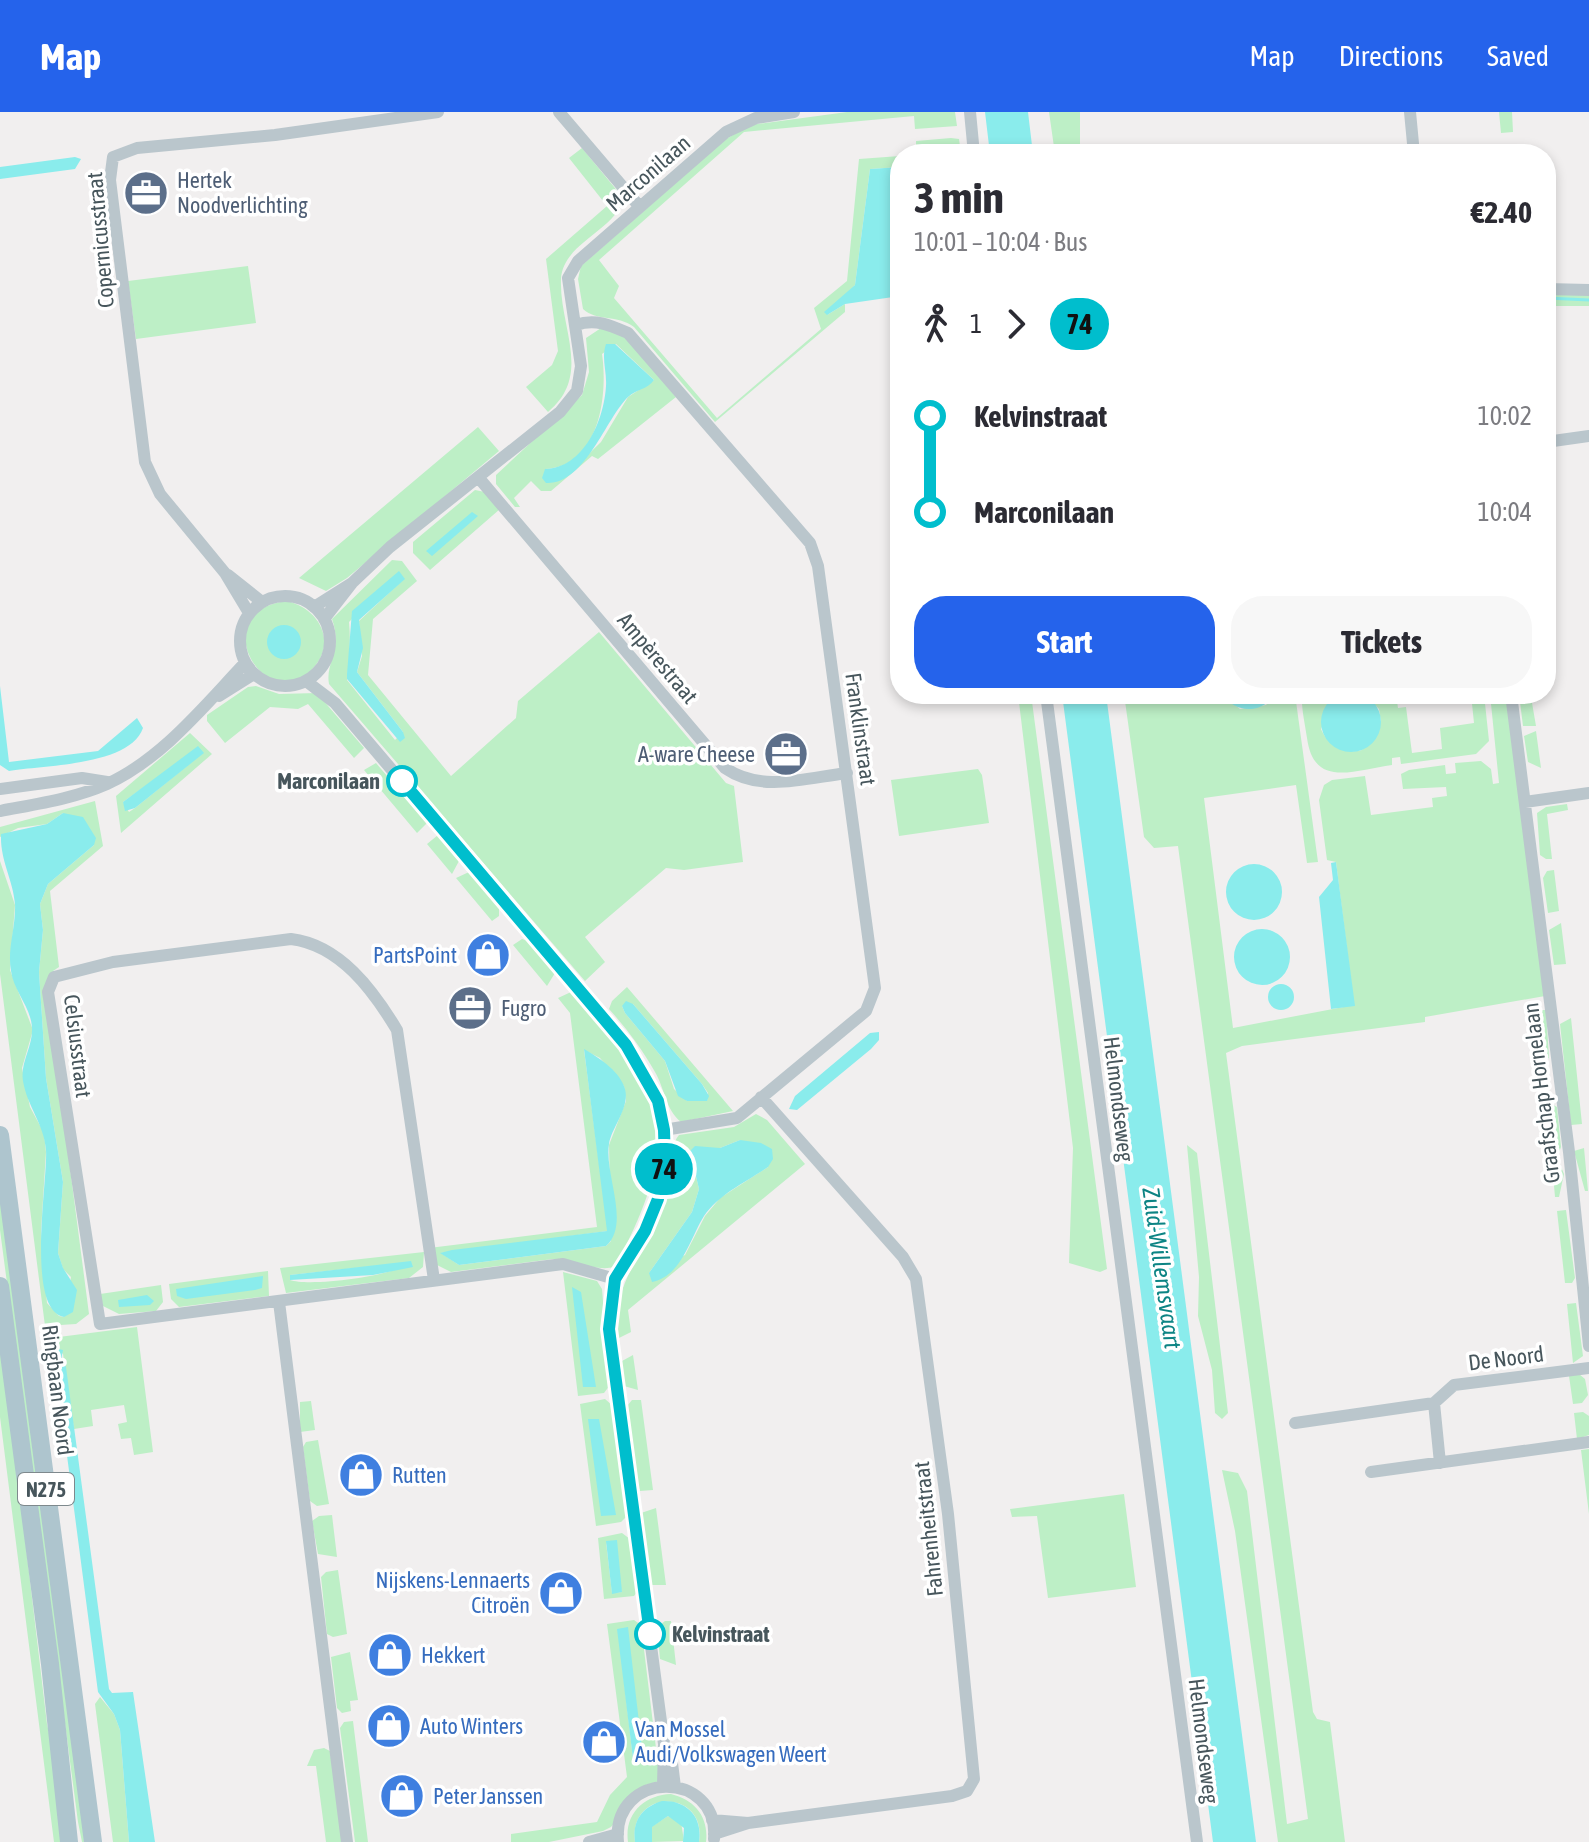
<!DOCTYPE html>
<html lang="en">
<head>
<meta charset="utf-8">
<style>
	:root { --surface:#fff; --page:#f7f7f7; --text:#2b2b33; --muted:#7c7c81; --accent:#2563eb }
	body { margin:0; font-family:"Asap Condensed",sans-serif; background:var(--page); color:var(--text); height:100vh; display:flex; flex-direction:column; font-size:30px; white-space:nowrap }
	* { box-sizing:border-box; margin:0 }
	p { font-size:26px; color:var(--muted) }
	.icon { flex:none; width:44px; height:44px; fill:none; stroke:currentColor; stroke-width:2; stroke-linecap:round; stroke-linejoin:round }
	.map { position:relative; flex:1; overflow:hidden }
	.panel { position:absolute; left:890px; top:32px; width:666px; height:560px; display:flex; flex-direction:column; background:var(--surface); border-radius:32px; box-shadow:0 4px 12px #0003 }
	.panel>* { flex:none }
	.badge { padding:0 16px; border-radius:26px; font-size:28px; line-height:52px }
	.map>.badge { position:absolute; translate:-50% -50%; box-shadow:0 0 0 4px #fff }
	.legs { display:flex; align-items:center; gap:12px; height:88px; padding:0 24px; font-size:26px }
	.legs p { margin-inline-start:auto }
	.headline { display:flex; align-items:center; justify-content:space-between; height:136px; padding:0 24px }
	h1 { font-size:44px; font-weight:700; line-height:60px }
	.primary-button { display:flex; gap:16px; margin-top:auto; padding:16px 24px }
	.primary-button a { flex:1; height:92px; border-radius:32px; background:var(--accent); color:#fff; font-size:32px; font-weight:700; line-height:92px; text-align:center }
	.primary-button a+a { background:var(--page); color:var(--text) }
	ul { padding:0 24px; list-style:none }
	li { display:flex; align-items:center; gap:28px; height:96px; font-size:30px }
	li i { display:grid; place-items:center; width:12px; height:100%; margin:0 10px; background:currentColor }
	li i::after { content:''; width:20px; height:20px; margin:-10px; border:6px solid; border-radius:50%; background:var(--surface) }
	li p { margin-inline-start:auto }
	li:first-child i { background:linear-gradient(#0000 50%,currentColor 0) }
	li:last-child i { background:linear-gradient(currentColor 50%,#0000 0) }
	header { display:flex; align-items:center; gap:48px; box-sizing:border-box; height:112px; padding:0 40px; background:var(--accent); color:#fff }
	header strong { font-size:38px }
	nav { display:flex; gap:44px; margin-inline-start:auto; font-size:28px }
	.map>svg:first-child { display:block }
	.green { fill:#bdefc6; fill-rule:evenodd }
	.water { fill:#8aecec }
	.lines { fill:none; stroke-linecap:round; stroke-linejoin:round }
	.stream { stroke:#8aecec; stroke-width:3 }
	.minor { stroke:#bac6cc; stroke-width:12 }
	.primary { stroke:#aec5ce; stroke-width:18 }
	.line-1-casing { stroke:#fff; stroke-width:18 }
	.line-1 { stroke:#00becd; stroke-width:12 }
	.stop-1-dot { fill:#fff; stroke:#00becd; stroke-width:4 }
	.labels { text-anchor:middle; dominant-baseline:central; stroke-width:7; stroke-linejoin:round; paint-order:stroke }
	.shield { fill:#fff; stroke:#7e898d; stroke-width:2 }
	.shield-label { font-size:20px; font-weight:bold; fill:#47565c }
	.street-label { font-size:22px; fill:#47565c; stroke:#fff }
	.service-label { font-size:22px; fill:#4e5e75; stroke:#fff; text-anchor:start }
	.stop-label { font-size:22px; font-weight:bold; fill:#47565c; stroke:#fff; text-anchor:end }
	.shop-label { font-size:22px; fill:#366cbe; stroke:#fff; text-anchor:start }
	.water-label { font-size:24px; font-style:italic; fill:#0d8484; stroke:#fff }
</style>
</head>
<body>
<header>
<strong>Map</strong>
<nav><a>Map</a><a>Directions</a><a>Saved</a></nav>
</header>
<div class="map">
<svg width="1589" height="1730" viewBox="0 0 1589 1730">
	<rect width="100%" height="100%" fill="#f1efef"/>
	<path class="green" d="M847 0H955L957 14 915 17 914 4 744 20 599 148 619 174 614 186 717 306 821 217 814 196 847 169 859 47 900 44V55L870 57 855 173 827 203 845 192V200L715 310 634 215C617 202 597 210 583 197L578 167 581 154 726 27 750 13Z
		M1049 0H1080V42H1055Z
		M1499 0H1512L1513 20 1501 21Z
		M951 26 959 27 961 42H916V29Z
		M582 36 624 87C613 120 563 131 561 167 559 215 593 263 548 300L526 275 552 253 558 239 546 147 607 94 569 46Z
		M248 154 256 211 136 227 128 169Z
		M1546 179 1589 180V194H1546Z
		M601 216 621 220 676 285 598 347 592 344 551 379H541L531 369 514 386 520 395H515L496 372V363L582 283 589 260 586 226ZM616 232 654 268 628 285 601 330 565 365 545 357C600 355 608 282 602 242Z
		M478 315 499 339 347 466 326 479 299 466Z
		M475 378 485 380 500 397 430 458 413 441V430Z
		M392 448 402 449 417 469 373 507 368 563 451 664 516 606 518 589 599 520 726 671 734 674 743 750 684 758 666 756 585 825 605 850 585 869 329 572C325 551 343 538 332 507ZM399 460 404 467 359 509 362 544 357 560 403 620 395 628 347 568C349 548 351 530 349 510Z
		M287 489C317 496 337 527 315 554 269 612 200 499 287 489Z
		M256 574 279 582 317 581 364 636 354 646 308 592 298 597 270 595 225 631 207 609V603L248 575Z
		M1018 582H1031L1107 1157 1100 1160 1069 1151 1073 1036Z
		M1124 582H1222L1240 597 1266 593 1276 582H1295L1318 750 1307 751 1296 673 1204 686 1233 916 1354 893 1336 750 1327 748 1319 688 1324 673 1332 668 1365 664 1371 703 1433 695 1432 686 1447 684 1446 675 1403 677 1401 662 1409 658 1445 653 1446 662 1456 661 1455 651 1481 649 1491 657 1493 672 1499 671 1490 582H1506L1545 884 1425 905V910L1242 934 1226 941 1313 1600 1317 1607 1330 1610 1345 1730H1278L1235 1419 1222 1358 1238 1361 1247 1379 1287 1712 1308 1707 1178 734 1154 736 1144 725Z
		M1302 582H1338L1333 585 1321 617C1327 632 1345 643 1362 638L1381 610 1379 597 1364 582H1396L1398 596 1406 595 1412 641 1442 637 1440 616 1474 611 1471 582H1484L1489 629 1476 642 1401 652 1400 645 1392 646V653C1354 658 1314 677 1307 626 1305 612 1301 596 1302 582Z
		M1519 582 1531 585 1536 614H1523Z
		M1536 619 1541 656 1528 650 1524 624Z
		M190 621 212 642 121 721 116 684ZM203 641 135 696 129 700 123 690 175 653Z
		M376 651 427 711 417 721 364 658Z
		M978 657 982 663 989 711 899 724 891 668Z
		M95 689 103 734 50 779 59 855 53 859 47 880 89 1202 76 1212 45 1214 0 862V749L15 793 10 858 33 918 22 956 30 995 44 1021 46 1040 41 1119 47 1191 59 1204 64 1205 71 1165 63 1157 58 1141 63 1070 46 966 39 860 43 818 40 792 48 772 94 733 63 701 47 712 18 716 0 725V715Z
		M1567 692 1568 698 1547 702 1552 747H1546L1540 743 1537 701 1546 695Z
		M438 723 459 749 452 762 427 732Z
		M1554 758 1559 799 1548 801 1543 766 1547 759Z
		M469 760 499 795V804L492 809 456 766Z
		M1561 811 1566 852 1554 853 1549 818Z
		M522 827 528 829 555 861 547 874 513 833Z
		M627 875 733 999 681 1010C665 997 665 977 655 960 642 937 627 917 609 897L612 889ZM633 892 702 972 708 981 707 989H687L674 977 665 949 625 901 622 894Z
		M571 880C667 985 684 1025 615 1155 593 1160 575 1147 553 1147L451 1160 435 1152 429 1136 597 1115 570 901 558 886ZM584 938 600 946 624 974 626 989 609 1033 611 1129 606 1134 459 1153 441 1141 608 1119Z
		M1535 898H1546L1549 946 1541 947Z
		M1571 906 1582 1012 1571 1013 1560 912Z
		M1546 989 1557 995 1561 1035 1559 1040 1552 1041Z
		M756 1002 767 1008 805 1052 628 1198 631 1220 617 1227C610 1168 651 1136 666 1083 672 1064 667 1037 679 1023L734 1015ZM740 1028 768 1055 720 1086 705 1104 685 1143 649 1161 692 1100 699 1077 690 1039 720 1036Z
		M1187 1033 1197 1041 1228 1301 1222 1307 1215 1301 1212 1258 1198 1204 1199 1165Z
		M1584 1036 1588 1079H1585L1574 1039Z
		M1559 1050 1564 1062 1559 1085H1555L1552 1051Z
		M0 1060 88 1730H82L78 1710 0 1118Z
		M1566 1098 1575 1166 1572 1171H1565L1557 1099Z
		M424 1140 423 1155 409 1166 286 1181 280 1156ZM411 1150C396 1164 310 1175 290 1168V1163Z
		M268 1159 269 1184 179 1195 171 1187 169 1172Z
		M563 1160 597 1169 602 1177 610 1273 604 1281 578 1284Z
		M161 1173 163 1190 156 1199 119 1202 103 1194 100 1182Z
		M1576 1191 1583 1244 1573 1251 1567 1192Z
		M137 1215 153 1340 134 1343 131 1326 121 1327 118 1312 127 1310 124 1293 91 1298 93 1314 74 1317 63 1242 58 1237 54 1243 51 1226Z
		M0 1216 47 1612 56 1653 64 1730H54L0 1305Z
		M633 1243 638 1278 624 1274 622 1249Z
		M1579 1262 1585 1267 1588 1283 1582 1291 1573 1292 1569 1264Z
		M605 1287 613 1294 627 1404 621 1410 596 1414 580 1292Z
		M632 1288H641L653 1378 640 1379 638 1373 627 1294Z
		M311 1289 315 1318 300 1320V1290Z
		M1583 1300 1589 1304V1323L1577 1327 1574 1301Z
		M318 1328 329 1392 317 1394 310 1389 303 1335 306 1330Z
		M1589 1337V1402L1581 1338Z
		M1124 1382 1136 1475 1048 1486 1037 1404 1012 1405 1010 1397Z
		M656 1396 666 1473H651L641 1401Z
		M332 1403 337 1445 318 1442 312 1409 319 1404Z
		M622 1421 630 1427 637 1480 634 1484 604 1487 598 1426ZM606 1430 622 1480 612 1481Z
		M338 1458 347 1522 333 1525 327 1522 321 1465 326 1460Z
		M634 1508 641 1513 660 1669 646 1673 611 1715 603 1719 549 1730H511V1722L597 1710 610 1683 627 1665 607 1512ZM618 1517 638 1652 633 1647Z
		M665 1509H671L676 1553 660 1547 657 1515Z
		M350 1540 358 1588 350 1589 351 1599 342 1601 337 1596 331 1545Z
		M100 1585 114 1602 120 1618 129 1730H113L95 1592Z
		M353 1609 368 1730H355L340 1616 344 1610Z
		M324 1636 330 1639 343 1730H326L316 1654H307L314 1638Z
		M671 1682C695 1688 709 1705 706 1730H699C708 1677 628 1675 635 1730H628C624 1702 644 1683 671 1682Z
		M668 1704 681 1710 684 1729 652 1730 651 1715Z"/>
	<path class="water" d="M985 0H1028L1033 42H990Z
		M75 45 81 47 75 57 0 67V55Z
		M900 55V184L845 192 827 203 824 200 855 173 870 57Z
		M606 232H615L654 268C647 278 636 277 628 285 606 306 585 373 546 371L542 366 545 357C584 356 604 308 606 274 607 259 601 246 606 232Z
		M472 400 478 404 432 444 426 439Z
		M399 459 405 467 359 508 363 536 357 560 403 620 405 626 400 630 347 567V562L352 499Z
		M267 530a17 17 0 1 1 34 0a17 17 0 1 1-34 0Z
		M0 574 9 650 98 639 137 606 143 616C130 654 43 653 9 659L0 653Z
		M1321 610a30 30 0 1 1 60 0a30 30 0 1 1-60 0Z
		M1062 582H1106L1256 1730H1213Z
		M1222 582H1276C1261 602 1236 602 1222 582Z
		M198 634 204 641 135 696 125 699 123 690Z
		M63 701 83 705 96 726 94 733 48 772 40 792 43 818 39 860 46 966 63 1070 58 1141 63 1156 77 1178 73 1200 64 1205C25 1198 48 1068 46 1038 44 1012 27 994 23 969 20 950 33 935 32 916 31 895 14 880 11 859 7 837 16 815 15 792 13 767 0 749 1 722L47 712Z
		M1336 750 1355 894 1331 897 1319 785 1333 768 1331 751Z
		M1226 780a28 28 0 1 1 56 0a28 28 0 1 1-56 0Z
		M1234 845a28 28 0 1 1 56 0a28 28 0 1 1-56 0Z
		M1268 885a13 13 0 1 1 26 0a13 13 0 1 1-26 0Z
		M626 889 633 892 702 972 709 984 707 989H687L678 984 665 949 625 901 622 894Z
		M879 920V928L871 937 797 998 789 997 795 984 870 921Z
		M584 937C598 945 618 958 624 974 632 994 612 1014 609 1032 604 1062 631 1112 606 1134L459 1153 440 1141 452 1138 607 1119Z
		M740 1028 761 1031 772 1037 773 1047 768 1055C746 1070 719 1082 704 1104 690 1126 682 1164 652 1170L649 1161 692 1100 699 1077 690 1039 695 1034 720 1036Z
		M411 1149 413 1155 373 1163 290 1168V1163Z
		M263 1164 262 1176 255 1178 186 1187 177 1184 176 1177Z
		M572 1175 581 1180 596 1275H583Z
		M147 1183 154 1189 150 1193 119 1195 118 1188Z
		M58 1237 63 1238 61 1248 66 1255 109 1577 112 1581 133 1580 155 1730H129L120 1618 114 1602 98 1580 55 1252Z
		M588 1307H599L616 1403 601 1404Z
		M617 1428 622 1480 612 1482 606 1429Z
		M628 1515 643 1645 638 1652 633 1647 617 1517Z
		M662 1689C687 1688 703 1705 699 1730H683L684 1716 668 1704 652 1715V1730H635C632 1709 642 1695 662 1689Z"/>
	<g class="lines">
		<path class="stream" d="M1546 186 1589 188"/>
		<path class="minor" d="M559 0 639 94
			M970 0 974 42
			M1410 0 1414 42
			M1546 177 1589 178
			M576 213C595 206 610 213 628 221L810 431 818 454 875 876 866 899 737 1006 664 1018
			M1546 330 1589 324
			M478 365 725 656C761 681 806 666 847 661
			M228 463 262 490
			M240 529a45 45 0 1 1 90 0a45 45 0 1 1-90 0Z
			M314 495 352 471
			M249 501 225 461 160 382 145 350 110 68 113 45 137 36 275 23 438 0
			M324 507 352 471 390 435 560 300 577 279 581 254 568 166 578 149 726 20 756 6 794 0
			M306 569 335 591 626 933 658 989 664 1018 665 1050 658 1087 645 1119 615 1167 609 1217 664 1632 672 1651 675 1675
			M1046 582 1197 1730
			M1511 582 1569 1040 1589 1234
			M219 584 254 562
			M0 677 82 666 107 670
			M1525 690 1589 681
			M0 699C36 692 73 687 107 672 162 647 205 593 245 551
			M434 1168 397 918C373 878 340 833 291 827L113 850 54 865 48 880 100 1212 563 1152 615 1167
			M279 1190 347 1730
			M1434 1291 1440 1351
			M1295 1311 1434 1291 1454 1273 1589 1256
			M1371 1360 1589 1330
			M663 1674 664 1632
			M712 1708 748 1711
			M714 1722 748 1711 952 1684 967 1679 974 1667 948 1402 916 1167 903 1145 761 985
			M589 1730 618 1722
			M618 1730C611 1657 720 1657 714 1727"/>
		<path class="primary" d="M0 1023 93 1730
			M0 1174 50 1552 69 1730"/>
	</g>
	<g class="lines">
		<g class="line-1-casing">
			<path id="line-1" d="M402 669 626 933 658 989 664 1018 665 1050 658 1087 645 1119 615 1167 609 1217 650 1522"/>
		</g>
		<use href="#line-1" class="line-1"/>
	</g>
	<defs>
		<g id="office-disc" transform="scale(2.3)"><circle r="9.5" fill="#5c6f8a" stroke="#fff"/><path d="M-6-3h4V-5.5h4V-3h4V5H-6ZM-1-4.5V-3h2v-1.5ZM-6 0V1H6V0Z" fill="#fff"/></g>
		<g id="shop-disc" transform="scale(2.3)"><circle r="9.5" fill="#3f7fe0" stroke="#fff"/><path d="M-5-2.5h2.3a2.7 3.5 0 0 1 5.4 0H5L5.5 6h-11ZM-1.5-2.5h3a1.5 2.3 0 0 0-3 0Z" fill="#fff"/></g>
	</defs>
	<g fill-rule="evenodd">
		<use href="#office-disc" x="146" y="81"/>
		<use href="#office-disc" x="786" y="642"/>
		<use href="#shop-disc" x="488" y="843"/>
		<use href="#office-disc" x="470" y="896"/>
		<use href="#shop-disc" x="361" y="1363"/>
		<use href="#shop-disc" x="561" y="1481"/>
		<use href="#shop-disc" x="390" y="1543"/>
		<use href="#shop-disc" x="389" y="1614"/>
		<use href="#shop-disc" x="604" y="1630"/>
		<use href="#shop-disc" x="402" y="1684"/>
	</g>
	<g class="stop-1-dot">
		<circle cx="402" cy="669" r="14"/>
		<circle cx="650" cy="1522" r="14"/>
	</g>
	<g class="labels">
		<rect class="shield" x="18" y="1361" width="56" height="32" rx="6"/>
		<g class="shield-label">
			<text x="46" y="1377">N275</text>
		</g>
		<g class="street-label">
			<text transform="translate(648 61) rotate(-41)">Marconilaan</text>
			<text transform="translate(100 128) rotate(-95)">Copernicusstraat</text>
			<text transform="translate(658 546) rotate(50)">Ampèrestraat</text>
			<text transform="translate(861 617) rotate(82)">Franklinstraat</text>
			<text transform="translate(78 934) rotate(83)">Celsiusstraat</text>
			<text transform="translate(1541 981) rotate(-97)">Graafschap Hornelaan</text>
			<text transform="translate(1119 987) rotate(83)">Helmondseweg</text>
			<text transform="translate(1506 1246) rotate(-7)">De Noord</text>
			<text transform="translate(58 1278) rotate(83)">Ringbaan Noord</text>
			<text transform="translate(928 1417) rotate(-96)">Fahrenheitstraat</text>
			<text transform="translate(1204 1629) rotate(83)">Helmondseweg</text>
		</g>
		<g class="service-label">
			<text x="177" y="68">Hertek<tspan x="177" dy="25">Noodverlichting</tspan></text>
			<text x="755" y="642" text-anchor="end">A-ware Cheese</text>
			<text x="501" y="896">Fugro</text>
		</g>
		<g class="stop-label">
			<text x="380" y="669">Marconilaan</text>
			<text x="672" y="1522" text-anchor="start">Kelvinstraat</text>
		</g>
		<g class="shop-label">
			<text x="457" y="843" text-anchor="end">PartsPoint</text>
			<text x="392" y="1363">Rutten</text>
			<text x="530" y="1468" text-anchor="end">Nijskens-Lennaerts<tspan x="530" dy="25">Citroën</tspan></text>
			<text x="421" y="1543">Hekkert</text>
			<text x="420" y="1614">Auto Winters</text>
			<text x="635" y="1617">Van Mossel<tspan x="635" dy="25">Audi/Volkswagen Weert</tspan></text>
			<text x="433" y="1684">Peter Janssen</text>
		</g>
		<g class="water-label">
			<text transform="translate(1162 1156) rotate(82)">Zuid-Willemsvaart</text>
		</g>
	</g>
</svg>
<b class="badge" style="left:664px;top:1057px;background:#00becd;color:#111">74</b>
<section class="panel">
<div class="headline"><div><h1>3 min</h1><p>10:01 – 10:04 · Bus</p></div><b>€2.40</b></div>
<div class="legs"><svg class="icon" aria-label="walk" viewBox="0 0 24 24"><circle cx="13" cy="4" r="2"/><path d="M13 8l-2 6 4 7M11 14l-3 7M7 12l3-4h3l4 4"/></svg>1<svg class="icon" aria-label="forward" viewBox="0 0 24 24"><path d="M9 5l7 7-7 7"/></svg><b class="badge" style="background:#00becd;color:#111">74</b></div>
<ul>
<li><i style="color:#00becd"></i><b>Kelvinstraat</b><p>10:02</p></li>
<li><i style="color:#00becd"></i><b>Marconilaan</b><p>10:04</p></li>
</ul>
<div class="primary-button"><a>Start</a><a>Tickets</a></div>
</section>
</div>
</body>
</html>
